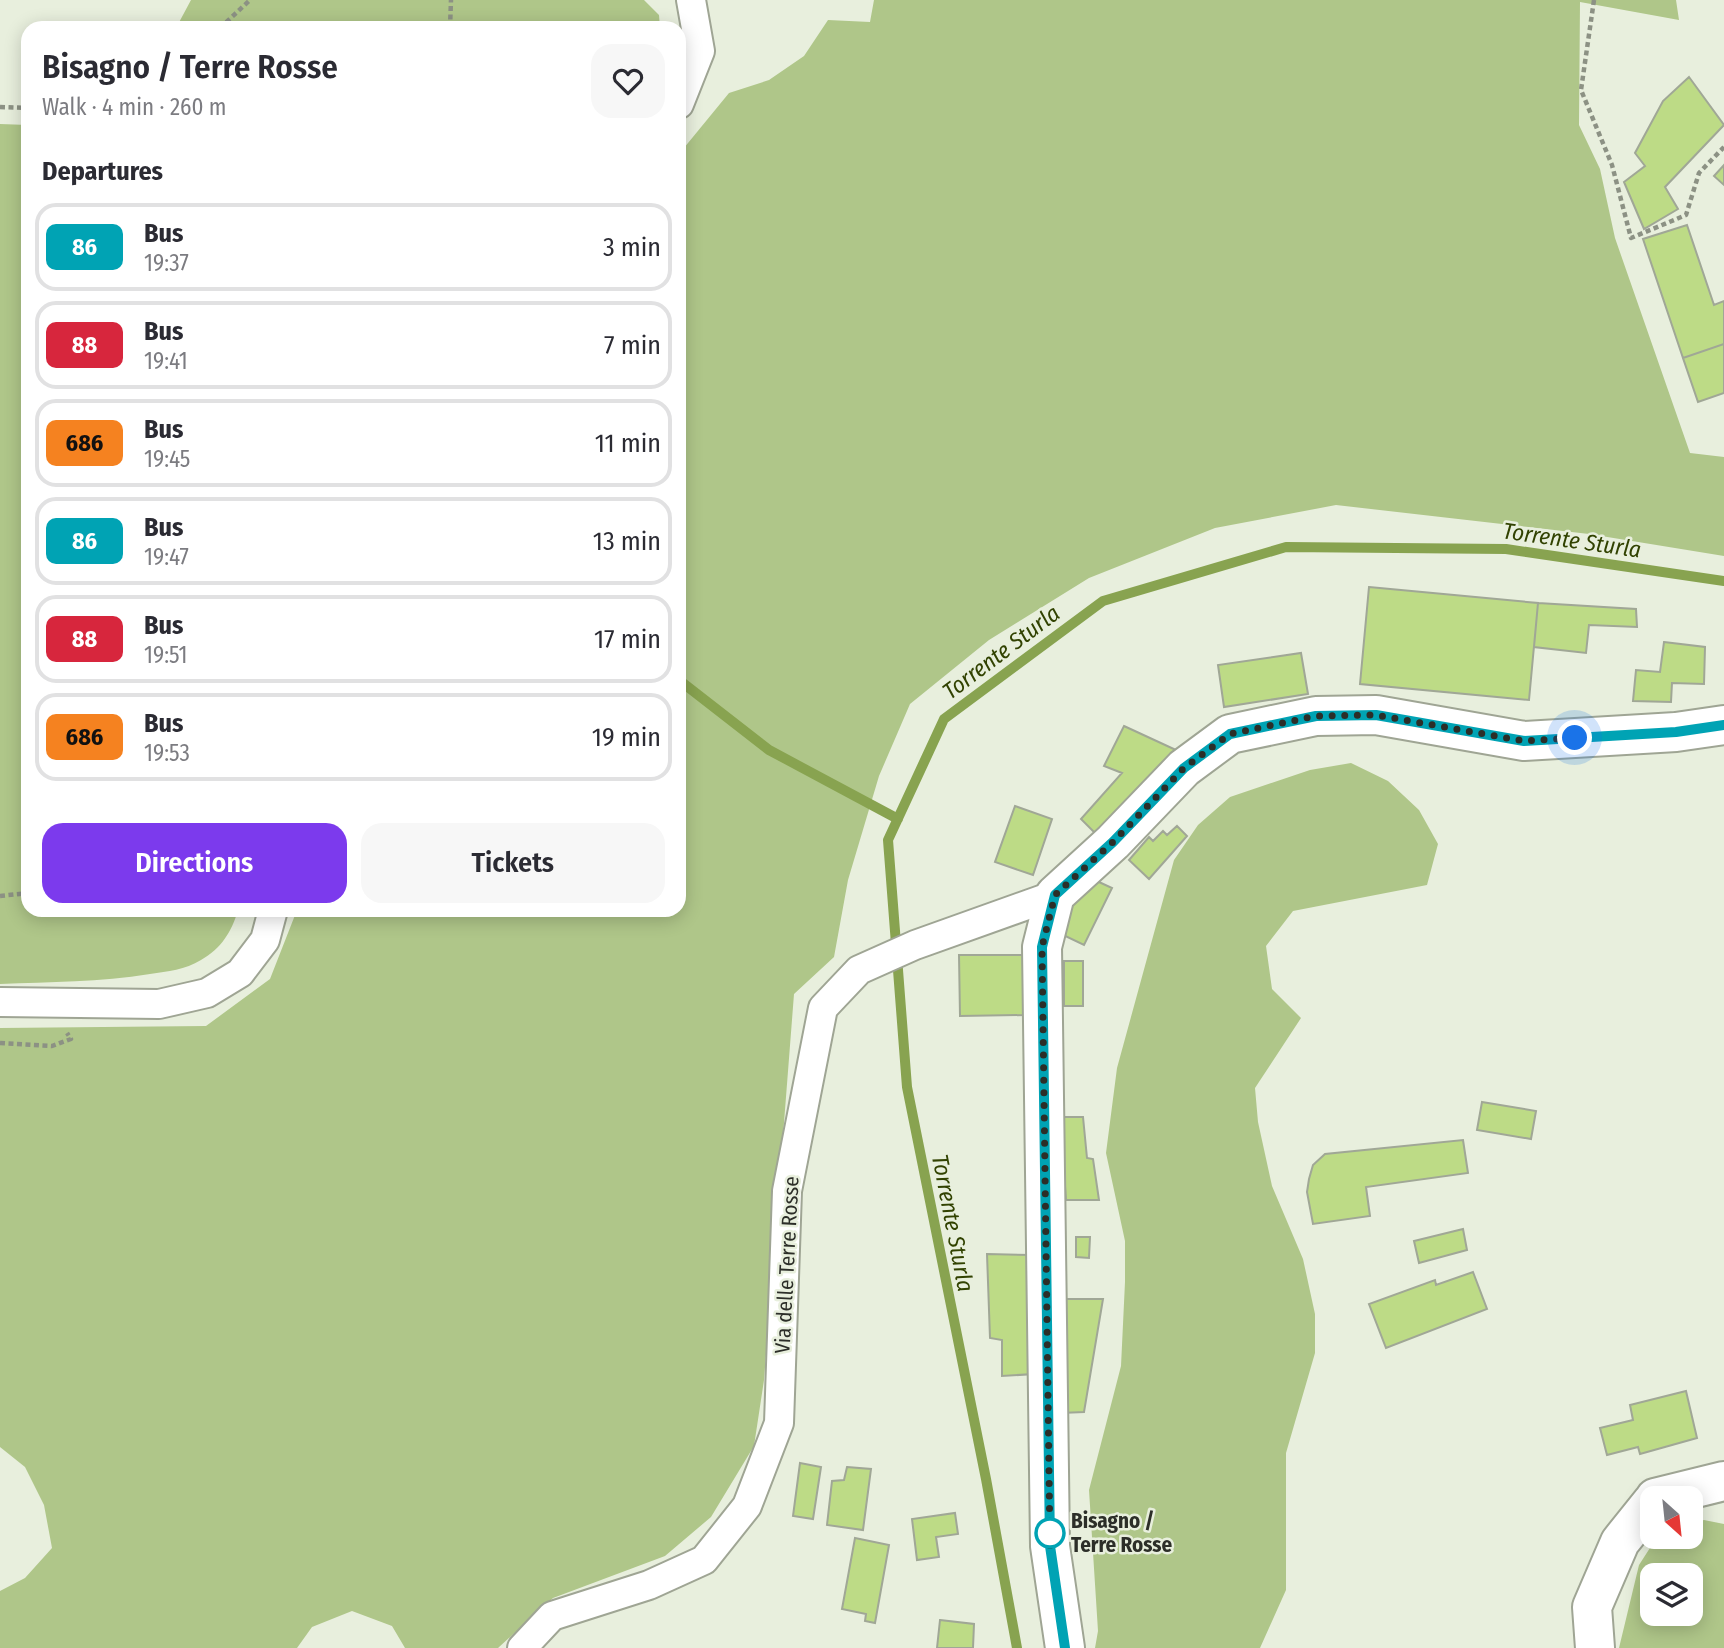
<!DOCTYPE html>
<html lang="en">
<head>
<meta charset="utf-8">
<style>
	:root { --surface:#fff; --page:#f7f7f7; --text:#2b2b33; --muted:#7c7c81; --line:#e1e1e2; --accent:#7c3aed }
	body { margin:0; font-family:"Fira Sans Condensed",sans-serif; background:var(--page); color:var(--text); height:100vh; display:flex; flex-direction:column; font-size:26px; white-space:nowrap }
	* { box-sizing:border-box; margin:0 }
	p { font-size:23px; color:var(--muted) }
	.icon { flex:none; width:38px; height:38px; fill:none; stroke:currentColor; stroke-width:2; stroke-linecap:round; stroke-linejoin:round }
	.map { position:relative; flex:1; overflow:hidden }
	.panel { position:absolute; left:21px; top:21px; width:665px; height:896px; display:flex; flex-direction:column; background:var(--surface); border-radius:21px; box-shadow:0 4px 18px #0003 }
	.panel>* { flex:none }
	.badge { padding:0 14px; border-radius:10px; font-size:24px; line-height:46px }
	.needle { width:46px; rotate:153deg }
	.controls { position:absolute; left:1640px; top:1486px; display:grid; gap:14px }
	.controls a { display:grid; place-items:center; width:63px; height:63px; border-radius:14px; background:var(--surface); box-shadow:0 4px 18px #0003; font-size:35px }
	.you { position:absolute; width:35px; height:35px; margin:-18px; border:5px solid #fff; border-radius:50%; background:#1a73e8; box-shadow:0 0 0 10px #1a73e833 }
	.map>.badge { position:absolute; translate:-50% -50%; box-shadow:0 0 0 4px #fff }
	h2 { padding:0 21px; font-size:26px; line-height:63px }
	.round { display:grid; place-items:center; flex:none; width:74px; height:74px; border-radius:21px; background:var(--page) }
	.summary { display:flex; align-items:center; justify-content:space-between; height:119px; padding:0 21px }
	h1 { font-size:33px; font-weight:600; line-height:52px }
	.button { display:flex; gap:14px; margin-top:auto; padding:14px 21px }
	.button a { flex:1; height:80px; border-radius:21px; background:var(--accent); color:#fff; font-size:28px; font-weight:600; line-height:80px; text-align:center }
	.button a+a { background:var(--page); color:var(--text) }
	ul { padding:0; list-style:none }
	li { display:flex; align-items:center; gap:21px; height:88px; margin:0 14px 10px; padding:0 7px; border:4px solid var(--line); border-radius:21px }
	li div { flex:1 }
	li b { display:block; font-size:26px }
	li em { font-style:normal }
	li .badge { min-width:77px; font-weight:700; text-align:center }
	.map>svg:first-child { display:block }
	.green { fill:#afc689; fill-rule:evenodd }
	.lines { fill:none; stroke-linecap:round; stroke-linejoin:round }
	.stream { stroke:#88a350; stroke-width:10 }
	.building { fill:#bddb86; stroke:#a0a796; stroke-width:2 }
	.street-casing { stroke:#9fa594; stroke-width:32 }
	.secondary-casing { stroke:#9fa594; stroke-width:42 }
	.path { stroke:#8c9184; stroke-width:4.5; stroke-dasharray:5 3.5; stroke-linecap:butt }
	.street { stroke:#fff; stroke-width:28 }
	.secondary { stroke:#fff; stroke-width:38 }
	.line-casing { stroke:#fff; stroke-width:16 }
	.line { stroke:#00a3b4; stroke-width:10 }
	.walk { stroke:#2c2e28; stroke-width:7; stroke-dasharray:0 12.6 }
	.stop-dot { fill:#fff; stroke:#00a3b4; stroke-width:3.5 }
	.labels { text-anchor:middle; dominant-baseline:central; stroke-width:5; stroke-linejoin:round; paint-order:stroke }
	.street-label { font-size:21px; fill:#2c2e28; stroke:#e8efdd }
	.stop-label { font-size:21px; font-weight:bold; fill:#2c2e28; stroke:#e8efdd; text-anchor:start }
	.water-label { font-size:23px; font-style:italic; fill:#314201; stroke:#e8efdd }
</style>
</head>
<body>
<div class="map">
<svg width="1724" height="1648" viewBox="0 0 1724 1648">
	<rect width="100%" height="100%" fill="#e8efdd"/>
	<path class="green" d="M191 0H644L659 15 660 28H176Z
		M874 0H1676L1679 20 1580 2 1579 125 1600 169 1615 238 1690 453 1724 457V556L1589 534 1336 505 1215 528 1089 578 989 640 910 704 879 776 848 880 834 957 794 994 764 1380 754 1446 711 1517 665 1556 553 1598 498 1648H405L392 1626 352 1611 312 1627 297 1648H0V1591L25 1578 52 1548 44 1505 25 1467 0 1447V1028L206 1026 270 979 297 910H679V154L729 93 769 80 804 56 828 20 870 22Z
		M0 124 28 125V910H238C232 931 221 949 201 960 185 970 168 971 150 974 100 982 50 982 0 984Z
		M1351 763 1388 781 1419 810 1438 844 1427 885 1293 911 1266 946 1272 989 1301 1018 1255 1088 1258 1122 1272 1186 1303 1259 1315 1314V1353L1286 1453V1590L1260 1648H1095L1098 1631 1089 1490 1121 1366 1125 1282V1241L1106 1153 1117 1068 1174 860 1198 825 1230 797 1310 770Z
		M1704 1520 1724 1524V1648H1619L1639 1565 1657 1537 1690 1536 1691 1523ZM1652 1575H1690V1614H1652Z"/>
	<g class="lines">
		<path class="stream" d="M679 680 769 750 898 819
			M1017 1648 986 1479 907 1087 888 840 944 719 1103 601 1286 547 1506 549 1724 581"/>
	</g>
	<path class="building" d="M1689 77 1724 125 1665 187 1678 209 1644 229 1624 182 1645 166 1635 153 1663 101Z
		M1724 165V185L1714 176Z
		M1687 225 1714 305 1724 301V344L1683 358 1643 239Z
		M1724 344V393L1698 402 1683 358Z
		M1369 587 1538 603 1529 700 1360 684Z
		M1538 603 1636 609 1637 627 1589 625 1586 653 1534 647Z
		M1664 642 1705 647 1704 684 1672 683 1671 702 1633 701 1636 670 1660 672Z
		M1301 653 1308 694 1224 707 1218 665Z
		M1124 726 1176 750 1164 771 1100 838 1081 819 1122 773 1104 766Z
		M1015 806 1052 819 1033 875 995 862Z
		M1177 826 1187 836 1149 879 1129 860 1149 837 1153 841 1163 831 1167 835Z
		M1086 876 1112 888 1084 945 1059 933Z
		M959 955H1026V1015L960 1016Z
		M1064 961H1083V1006H1064Z
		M1482 1102 1536 1111 1531 1139 1477 1130Z
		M1060 1117H1083L1087 1158 1093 1159 1099 1200H1066Z
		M1463 1140 1468 1173 1366 1187 1370 1216 1313 1224 1307 1192 1309 1179 1313 1165 1325 1154Z
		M1463 1229 1467 1250 1419 1263 1414 1241Z
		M1076 1237H1090L1089 1258 1076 1257Z
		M987 1254 1032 1255 1034 1374 1002 1376V1340L990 1338Z
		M1473 1272 1487 1309 1386 1348 1369 1304 1435 1280 1436 1285Z
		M1065 1299H1103L1084 1412 1061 1413Z
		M1686 1391 1697 1438 1640 1454 1638 1447 1607 1455 1600 1428 1633 1420 1630 1405Z
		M800 1463 821 1467 813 1519 793 1516Z
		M847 1467 871 1469 863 1530 827 1525 832 1481 844 1480Z
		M955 1513 958 1534 936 1537 939 1557 917 1560 912 1519Z
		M855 1538 889 1545 875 1623 865 1621 866 1614 842 1609Z
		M940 1620 974 1624 973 1648H937Z"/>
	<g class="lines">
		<g class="street-casing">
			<path id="street" d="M679 104 700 51 691 0
				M0 1002 159 1004 207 993 240 973 265 940 273 910
				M522 1648 552 1616 649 1585 704 1560 747 1506 779 1423 787 1191 823 1008 859 970 915 945 1055 895"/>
		</g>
		<g class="secondary-casing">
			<path id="secondary" d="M1655 1498 1724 1481
				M1065 1648 1050 1546 1042 947 1055 895 1113 842 1184 768 1230 734 1316 716 1376 715 1524 741 1676 732 1724 725
				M1595 1648 1592 1607 1620 1542 1652 1502"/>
		</g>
		<path class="path" d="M1594 0 1581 90 1612 165 1631 238 1686 215 1699 173 1724 147
			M220 28 250 0
			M450 28 451 0
			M0 107 28 108
			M0 896 28 893
			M0 1043 52 1046 71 1039 67 1033"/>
		<use href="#street" class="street"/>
		<use href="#secondary" class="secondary"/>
	</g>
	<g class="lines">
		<g class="line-casing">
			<path id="line" d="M1065 1648 1050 1546 1042 947 1055 895 1113 842 1184 768 1230 734 1316 716 1376 715 1524 741 1676 732 1724 725"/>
		</g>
		<use href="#line" class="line"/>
		<path class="walk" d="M1050 1533V1546L1042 947 1055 895 1113 842 1184 768 1230 734 1316 716 1376 715 1524 741 1575 738"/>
	</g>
	<circle class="stop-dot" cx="1050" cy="1533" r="14"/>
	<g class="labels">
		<g class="street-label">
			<text transform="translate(787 1265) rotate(-87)">Via delle Terre Rosse</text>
		</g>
		<g class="stop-label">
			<text x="1071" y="1521">Bisagno /<tspan x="1071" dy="24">Terre Rosse</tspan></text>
		</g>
		<g class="water-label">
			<text transform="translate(1572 540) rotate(8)">Torrente Sturla</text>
			<text transform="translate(1001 652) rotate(-37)">Torrente Sturla</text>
			<text transform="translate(953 1223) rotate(79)">Torrente Sturla</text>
		</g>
	</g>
</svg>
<div class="controls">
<a><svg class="needle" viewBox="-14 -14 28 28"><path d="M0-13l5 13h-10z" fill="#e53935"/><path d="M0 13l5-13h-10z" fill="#7c7c81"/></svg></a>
<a><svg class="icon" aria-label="layers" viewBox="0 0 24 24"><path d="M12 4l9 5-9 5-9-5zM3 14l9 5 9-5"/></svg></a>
</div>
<div class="you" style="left:1575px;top:738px"></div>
<section class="panel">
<div class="summary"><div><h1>Bisagno / Terre Rosse</h1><p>Walk · 4 min · 260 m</p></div><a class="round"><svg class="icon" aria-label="heart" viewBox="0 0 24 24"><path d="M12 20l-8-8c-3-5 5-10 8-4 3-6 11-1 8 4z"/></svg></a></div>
<h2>Departures</h2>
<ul>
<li><span class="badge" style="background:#00a3b4;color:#fff">86</span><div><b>Bus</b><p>19:37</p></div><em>3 min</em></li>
<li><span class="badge" style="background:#d7263d;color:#fff">88</span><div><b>Bus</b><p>19:41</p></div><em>7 min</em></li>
<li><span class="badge" style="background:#f58220;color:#111">686</span><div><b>Bus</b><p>19:45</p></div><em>11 min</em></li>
<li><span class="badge" style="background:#00a3b4;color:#fff">86</span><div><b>Bus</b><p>19:47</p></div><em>13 min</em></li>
<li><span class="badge" style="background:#d7263d;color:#fff">88</span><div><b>Bus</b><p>19:51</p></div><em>17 min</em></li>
<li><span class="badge" style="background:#f58220;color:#111">686</span><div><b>Bus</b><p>19:53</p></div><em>19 min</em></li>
</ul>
<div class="button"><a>Directions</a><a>Tickets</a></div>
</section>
</div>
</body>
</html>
